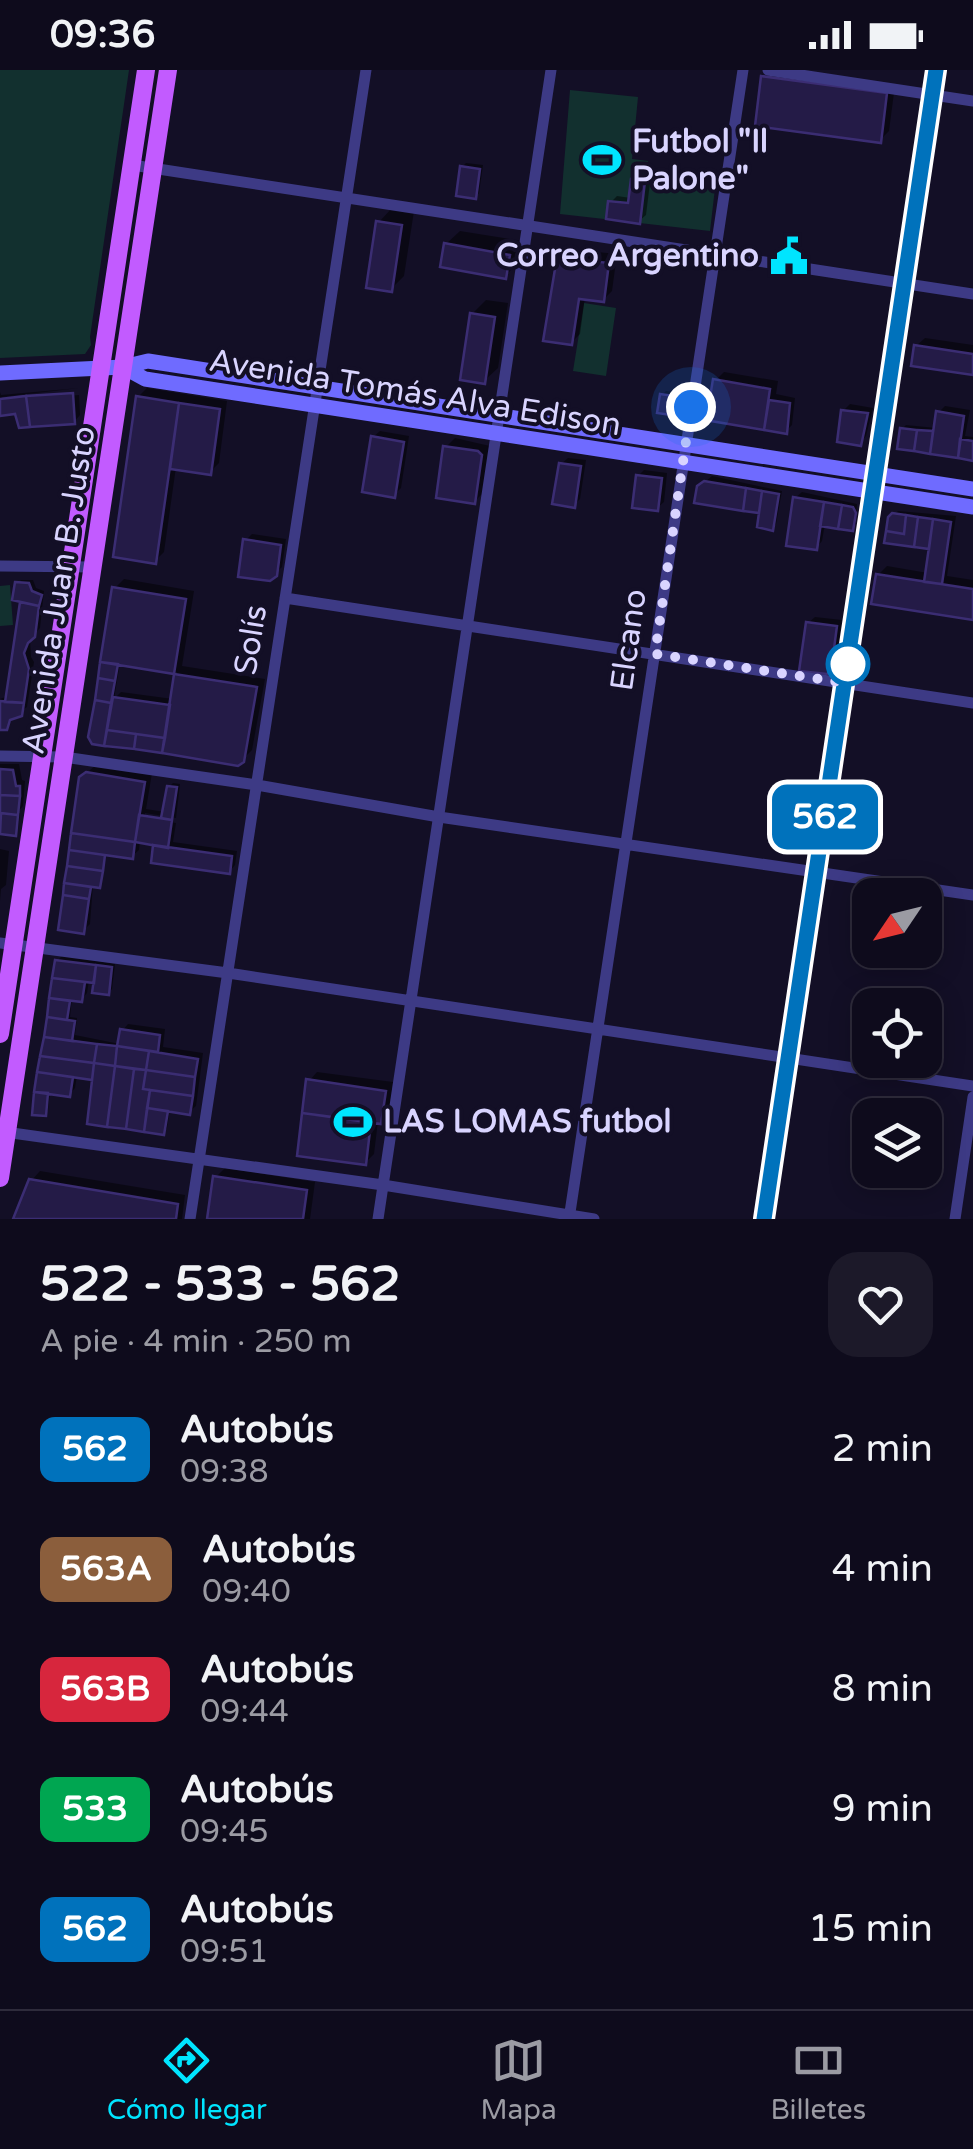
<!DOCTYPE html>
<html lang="es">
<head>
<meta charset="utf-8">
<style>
	:root { --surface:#0e0b1c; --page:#1c1929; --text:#f1f3f6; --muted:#9b9ba3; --line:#2e2b3b; --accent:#00e5ff }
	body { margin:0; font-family:"Varela Round",sans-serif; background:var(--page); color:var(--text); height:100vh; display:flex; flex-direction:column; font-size:38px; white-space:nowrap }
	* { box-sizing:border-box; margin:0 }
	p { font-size:32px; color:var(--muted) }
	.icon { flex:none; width:55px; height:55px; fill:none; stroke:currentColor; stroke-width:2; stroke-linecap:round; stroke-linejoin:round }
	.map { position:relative; height:1149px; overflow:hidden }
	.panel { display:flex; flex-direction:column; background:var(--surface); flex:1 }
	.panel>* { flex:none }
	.badge { padding:0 20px; border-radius:15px; font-size:35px; line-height:65px }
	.needle { width:65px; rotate:235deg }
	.controls { position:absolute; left:852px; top:808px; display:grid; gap:20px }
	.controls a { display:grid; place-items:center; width:90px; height:90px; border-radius:20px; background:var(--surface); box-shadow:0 5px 25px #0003,0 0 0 2px var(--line); font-size:50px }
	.you { position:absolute; width:50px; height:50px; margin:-25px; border:8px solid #fff; border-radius:50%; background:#1a73e8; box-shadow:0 0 0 15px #1a73e833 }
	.map>.badge { position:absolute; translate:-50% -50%; box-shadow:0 0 0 5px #fff }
	.round { display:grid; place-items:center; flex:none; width:105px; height:105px; border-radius:30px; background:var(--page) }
	.summary { display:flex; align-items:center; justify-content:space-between; height:170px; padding:0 40px }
	h1 { font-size:48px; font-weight:700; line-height:75px }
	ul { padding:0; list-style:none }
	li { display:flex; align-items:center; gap:30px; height:120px; padding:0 40px }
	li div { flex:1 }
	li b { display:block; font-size:38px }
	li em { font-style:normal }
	li .badge { min-width:110px; font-weight:700; text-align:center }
	.status { display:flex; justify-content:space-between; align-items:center; height:70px; padding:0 50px; background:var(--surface); direction:ltr }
	.status svg { height:28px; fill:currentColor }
	.tabs { display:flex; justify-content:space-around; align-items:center; height:140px; border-top:2px solid var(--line); background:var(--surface); font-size:28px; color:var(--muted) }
	.tabs a { display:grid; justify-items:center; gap:5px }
	.tabs .current { color:var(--accent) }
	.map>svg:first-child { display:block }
	.green { fill:#12302f }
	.shadow { fill:#0007; fill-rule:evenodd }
	.building { fill:#241b47; stroke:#3b2d73; stroke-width:2.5 }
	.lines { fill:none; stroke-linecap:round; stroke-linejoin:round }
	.minor { stroke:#3d3a85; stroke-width:11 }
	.secondary { stroke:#6f6bff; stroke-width:15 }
	.primary { stroke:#c25bff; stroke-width:18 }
	.line-casing { stroke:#fff; stroke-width:22 }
	.line { stroke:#0072bc; stroke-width:15 }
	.walk { stroke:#d9d4ff; stroke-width:10; stroke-dasharray:0 18 }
	.stop-dot { fill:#fff; stroke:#0072bc; stroke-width:5 }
	.labels { text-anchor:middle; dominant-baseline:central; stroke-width:8; stroke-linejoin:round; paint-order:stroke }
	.poi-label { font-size:32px; font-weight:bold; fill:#d9d4ff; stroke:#130f26; text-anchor:start }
	.street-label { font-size:32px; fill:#d9d4ff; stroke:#130f26 }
</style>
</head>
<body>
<div class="status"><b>09:36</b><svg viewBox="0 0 49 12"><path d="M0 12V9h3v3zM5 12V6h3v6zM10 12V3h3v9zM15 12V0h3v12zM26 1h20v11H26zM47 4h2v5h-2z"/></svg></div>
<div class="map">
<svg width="973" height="1149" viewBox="0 0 973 1149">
	<rect width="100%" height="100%" fill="#130f26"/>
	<path class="green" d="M0 0H129L90 267 91 275 85 284 0 288Z
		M570 20 638 27 632 89 648 91 646 110 715 118 710 161 560 144Z
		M584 233 616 238 606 306 573 301Z
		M10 515 13 555 0 556V516Z"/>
	<path class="shadow" d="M771 0 895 15 889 61 880 70 764 7Z
		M466 93 483 95 479 123 475 127 462 97Z
		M640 103 651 105 646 145 639 151 611 132 617 126 631 128 633 110Z
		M392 138 414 141 404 206 391 219 379 152Z
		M460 161 522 171 519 192 505 206 446 174Z
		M568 179 617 184 612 221 603 230 585 227 580 264 571 273 559 188Z
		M486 230 508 233 498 298 484 311 472 244Z
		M925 268 973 275V303L916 276Z
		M724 302 778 311 776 324 795 328 792 355 786 361 712 349 715 311Z
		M79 318 2 327V332L79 325 80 345 74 352 17 341 4 343 0 347V322L1 325Z
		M147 318 227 331 219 393 210 402 176 397 164 482 155 491 138 327Z
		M666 321 683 323 682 334 677 338 662 325Z
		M850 334 873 338 866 366 860 373 843 341Z
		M945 336 970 340 965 366 973 367V388L900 377 902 359 906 355 936 358 939 342Z
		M380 361 409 366 401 418 394 425 373 367Z
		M455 368 490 376 483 423 474 432 446 377Z
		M568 388 586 390 580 429 574 435 561 394Z
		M644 400 667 403 664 432 657 438 638 406Z
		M712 406 782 421 776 454 772 458 761 441 699 417Z
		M802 422 857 434 856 454 852 458 825 454 822 471 816 478 795 428Z
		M898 441 956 446 947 506 973 510V547L878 505 887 496 928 503 933 472 890 448Z
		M252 464 286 469 282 497 269 509 246 470Z
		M124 509 194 521 182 596 265 609 252 680 242 690 94 671 115 518ZM120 593 177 602 173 629 121 622 114 629Z
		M21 510H33L36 518 44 521 40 558 30 569 31 587 34 592 27 637 14 646 6 658H0V629L8 626 23 534 26 530 17 514Z
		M815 547 842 550 836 592 826 602 808 553Z
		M0 694H19L22 710 25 711 23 736 17 743H20L18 759 15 763 4 741H0Z
		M97 694 152 703 146 739 165 742 169 717 173 713 180 714 176 748 145 743V748L176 753 173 772 237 781 235 795 229 802 156 773 140 770 139 780 132 786 109 773 93 814 90 854 83 861 61 858 81 708Z
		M0 779 9 781 6 815 1 819 0 831Z
		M63 885 115 894 112 919 108 923 96 911 89 910 87 923 81 930 72 928 70 947 77 948 75 965 120 974 122 961 128 954 165 959 163 977 203 983 196 1036 189 1042 170 1039 167 1058 164 1062 95 1008 77 1005 75 1018 69 1025 50 1022 48 1040 45 1044 46 967 57 891Z
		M317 1002 393 1012 389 1042 378 1051 374 1084 365 1093 309 1011Z
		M225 1098 315 1112 310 1149H210L216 1107Z
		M40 1101 185 1125 182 1149H16L31 1111Z"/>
	<path class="building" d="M761 6 887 23 881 73 755 56Z
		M460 96 480 99 476 129 456 126Z
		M631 109 645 111 640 154 606 149 608 131 628 133Z
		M376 151 402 155 392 222 366 218Z
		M444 173 510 185 506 209 440 197Z
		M557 187 609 193 604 232 579 229 572 275 543 271Z
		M470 243 495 247 485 314 460 310Z
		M914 275 973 284V305L911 296Z
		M713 309 770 319 764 360 711 351 707 346Z
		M73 323 75 354 30 357 26 326Z
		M660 324 681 327 679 341 671 345 657 343Z
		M26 326 30 357 19 358 15 344 0 346V329Z
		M136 326 179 333 156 494 113 487Z
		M769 330 790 333 787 364 764 360Z
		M179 333 220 339 211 405 170 399Z
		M841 340 868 343 861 376 837 372Z
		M936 341 964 346 958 388 930 384Z
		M900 358 917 360 914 381 897 379Z
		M917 360 933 361 930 384 914 381Z
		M371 366 404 372 395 428 362 422Z
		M960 369 973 371V391L958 388Z
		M443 376 478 381 482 385 475 434 436 428Z
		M559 393 581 396 575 438 552 434Z
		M636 405 662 408 658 441 632 438Z
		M704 411 746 418 743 441 694 433 697 416Z
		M746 418 762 421 759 443 743 441Z
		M762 421 779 424 773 461 757 457Z
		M793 427 824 432 817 480 786 476Z
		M824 432 842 435 838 459 820 456Z
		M842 435 853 437 856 443 853 461 838 459Z
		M892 443 906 445 904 464 886 461 888 447Z
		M906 445 918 447 914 477 884 473 886 461 904 464Z
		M918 447 933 449 929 479 914 477Z
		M933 449 951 452 942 514 924 512Z
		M243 469 281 475 277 506 270 511 238 507Z
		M876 504 973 519V550L871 534Z
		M15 512 29 513 32 521 42 525 39 536 12 530Z
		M112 517 186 529 174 604 100 592Z
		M20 532 39 536 35 567 28 573 24 583 29 599 24 633 5 632Z
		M806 552 837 556 831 601 827 604 799 601Z
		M100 592 118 594 115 611 98 608Z
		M174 604 257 617 244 692 238 696 162 683Z
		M98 608 115 611 111 633 95 630Z
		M113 627 170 635 165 668 107 660Z
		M95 630 111 633 104 676 92 674 88 667Z
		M0 631 24 633 22 646 10 650 7 660H0Z
		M107 660 136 664 134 679 104 676Z
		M136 664 165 668 162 683 134 679Z
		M0 699 13 700 16 716H20V726L0 725Z
		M86 702 145 712 135 772 71 763 79 707Z
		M167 716 177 717 172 750 161 748Z
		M0 725 20 726 18 745 0 743Z
		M1 743 18 745 16 766 0 764Z
		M139 745 172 750 168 778 135 772Z
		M71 763 135 772 133 789 69 780Z
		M153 775 232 786 230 804 151 793Z
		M69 780 105 785 103 801 67 796Z
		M67 796 103 801 100 818 64 813Z
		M64 813 91 817 89 829 63 825Z
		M63 825 89 829 84 864 58 860Z
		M55 890 96 895 94 913 52 908Z
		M96 895 112 897 109 925 92 923Z
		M52 908 85 912 82 932 49 928Z
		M49 928 70 931 67 950 47 947Z
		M47 947 75 951 72 971 44 967Z
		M120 959 160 965 158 982 117 976Z
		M44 967 97 974 94 993 40 986Z
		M97 974 117 976 115 996 94 993Z
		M117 976 149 981 146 1000 115 996Z
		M149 981 198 989 195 1007 146 1000Z
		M40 986 94 993 92 1010 37 1002Z
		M94 993 115 996 107 1057 87 1054Z
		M115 996 134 999 126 1059 107 1057Z
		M134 999 146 1000 143 1019 150 1020 144 1062 126 1059Z
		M146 1000 195 1007 193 1026 143 1019Z
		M37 1002 73 1007 70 1027 34 1022Z
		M306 1009 386 1021 381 1054 302 1043Z
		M150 1020 193 1026 190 1045 147 1038Z
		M34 1022 48 1023 46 1046 32 1045Z
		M147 1038 168 1041 164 1065 144 1062Z
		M302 1043 371 1052 366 1095 297 1086Z
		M213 1106 307 1120 303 1149H207Z
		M29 1109 178 1134 176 1149H13Z"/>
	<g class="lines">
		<path class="minor" d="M768 0 973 31
			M132 95 973 224
			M0 496 92 497
			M285 528 973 633
			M0 686 64 687 257 715 439 747 973 825
			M0 873 228 903 973 1016
			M5 1062 383 1115 594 1149
			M190 1149 366 0
			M378 1149 551 0
			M569 1149 743 0
			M764 1149 936 0
			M955 1149 973 1027"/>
		<path class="secondary" d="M123 297 145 309 973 437
			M0 303 123 297 148 291 973 419"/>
		<path class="primary" d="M0 964 146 0
			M0 1108 168 0"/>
	</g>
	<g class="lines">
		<g class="line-casing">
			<path id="line" d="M764 1149 936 0"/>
		</g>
		<use href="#line" class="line"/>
		<path class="walk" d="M691 337 655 584 845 613 848 594"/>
	</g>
	<defs>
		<g id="stadium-bare" transform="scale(3)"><path d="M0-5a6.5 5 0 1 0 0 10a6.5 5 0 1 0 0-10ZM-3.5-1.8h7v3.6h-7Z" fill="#00e5ff" stroke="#130f26" stroke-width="2.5" paint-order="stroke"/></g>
		<g id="civic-bare" transform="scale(3)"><path d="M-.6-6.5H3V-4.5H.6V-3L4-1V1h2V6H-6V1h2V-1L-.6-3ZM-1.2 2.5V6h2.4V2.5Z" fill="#00e5ff" stroke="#130f26" stroke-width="2.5" paint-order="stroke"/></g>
	</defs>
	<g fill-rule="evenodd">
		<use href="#stadium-bare" x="602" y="90"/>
		<use href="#civic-bare" x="789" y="186"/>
		<use href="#stadium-bare" x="353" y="1052"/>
	</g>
	<circle class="stop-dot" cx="848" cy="594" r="20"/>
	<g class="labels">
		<g class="poi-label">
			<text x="632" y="72">Futbol "Il<tspan x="632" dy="37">Palone"</tspan></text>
			<text x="759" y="186" text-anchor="end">Correo Argentino</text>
			<text x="383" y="1052">LAS LOMAS futbol</text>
		</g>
		<g class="street-label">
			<text transform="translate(415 323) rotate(9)">Avenida Tomás Alva Edison</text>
			<text transform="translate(59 520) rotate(-81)">Avenida Juan B. Justo</text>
			<text transform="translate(251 570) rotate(-81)">Solís</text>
			<text transform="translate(629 570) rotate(-82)">Elcano</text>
		</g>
	</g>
</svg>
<div class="controls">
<a><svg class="needle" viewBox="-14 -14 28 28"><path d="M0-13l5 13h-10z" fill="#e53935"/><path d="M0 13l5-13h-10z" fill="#9b9ba3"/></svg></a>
<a><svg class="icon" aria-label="locate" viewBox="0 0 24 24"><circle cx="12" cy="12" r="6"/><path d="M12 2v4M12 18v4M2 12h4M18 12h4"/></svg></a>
<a><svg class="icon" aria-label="layers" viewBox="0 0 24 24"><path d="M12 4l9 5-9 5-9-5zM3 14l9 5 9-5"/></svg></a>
</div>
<div class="you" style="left:691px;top:337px"></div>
<b class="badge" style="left:825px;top:747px;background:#0072bc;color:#fff">562</b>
</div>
<section class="panel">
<div class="summary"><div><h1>522 - 533 - 562</h1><p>A pie · 4 min · 250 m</p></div><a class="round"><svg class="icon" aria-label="heart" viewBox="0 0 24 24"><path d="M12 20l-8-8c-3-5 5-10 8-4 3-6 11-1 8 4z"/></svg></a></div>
<ul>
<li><span class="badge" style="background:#0072bc;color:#fff">562</span><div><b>Autobús</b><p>09:38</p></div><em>2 min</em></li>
<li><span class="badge" style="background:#8b5e3c;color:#fff">563A</span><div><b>Autobús</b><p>09:40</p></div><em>4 min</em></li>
<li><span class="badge" style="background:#d7263d;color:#fff">563B</span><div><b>Autobús</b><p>09:44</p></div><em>8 min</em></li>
<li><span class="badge" style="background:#00a651;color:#fff">533</span><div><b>Autobús</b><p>09:45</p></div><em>9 min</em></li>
<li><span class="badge" style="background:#0072bc;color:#fff">562</span><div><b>Autobús</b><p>09:51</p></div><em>15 min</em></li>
</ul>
</section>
<nav class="tabs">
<a class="current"><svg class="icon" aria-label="directions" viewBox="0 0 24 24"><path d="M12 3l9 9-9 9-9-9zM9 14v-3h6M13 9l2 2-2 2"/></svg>Cómo llegar</a>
<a><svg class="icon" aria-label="map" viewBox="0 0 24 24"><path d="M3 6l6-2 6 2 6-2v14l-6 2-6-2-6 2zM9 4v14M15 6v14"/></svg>Mapa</a>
<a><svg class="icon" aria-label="tickets" viewBox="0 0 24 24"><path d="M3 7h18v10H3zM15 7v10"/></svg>Billetes</a>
</nav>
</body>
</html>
